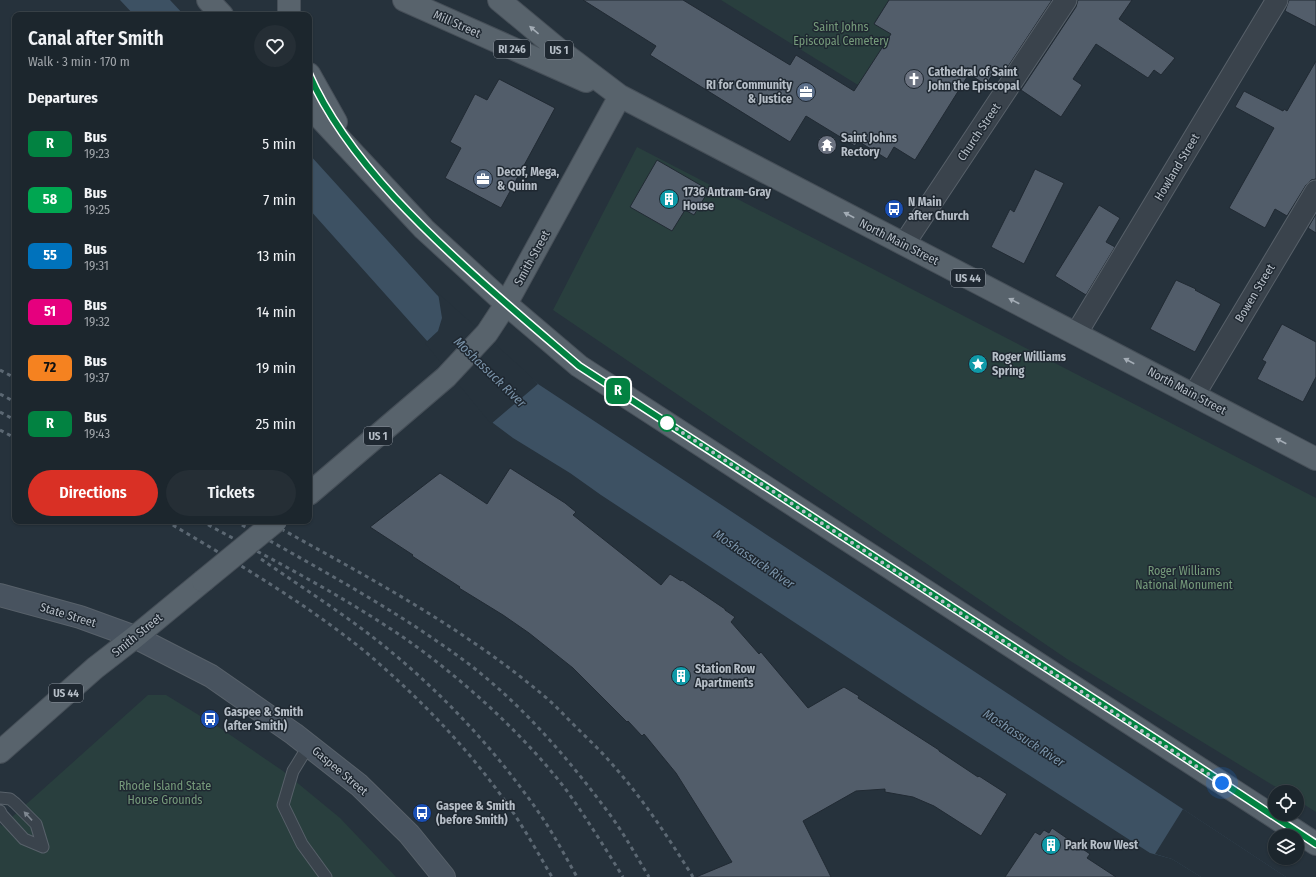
<!DOCTYPE html>
<html lang="en">
<head>
<meta charset="utf-8">
<style>
	:root { --surface:#1c262d; --page:#252e35; --text:#f1f3f6; --muted:#a0a5aa; --line:#3a4349; --accent:#d93025 }
	body { margin:0; font-family:"Fira Sans Condensed",sans-serif; background:var(--page); color:var(--text); height:100vh; display:flex; flex-direction:column; font-size:15px; white-space:nowrap }
	* { box-sizing:border-box; margin:0 }
	p { font-size:13px; color:var(--muted) }
	.icon { flex:none; width:22px; height:22px; fill:none; stroke:currentColor; stroke-width:2; stroke-linecap:round; stroke-linejoin:round }
	.map { position:relative; flex:1; overflow:hidden }
	.side { position:absolute; left:12px; top:12px; width:300px; height:512px; display:flex; flex-direction:column; background:var(--surface); border-radius:8px; box-shadow:0 1px 3px #0004,0 0 0 1px var(--line) }
	.side>* { flex:none }
	.badge { padding:0 8px; border-radius:6px; font-size:14px; line-height:26px }
	.fabs { position:absolute; left:1268px; top:785px; display:grid; gap:8px }
	.fabs a { display:grid; place-items:center; width:36px; height:36px; border-radius:50%; background:var(--surface); box-shadow:0 1px 3px #0004,0 0 0 1px var(--line); font-size:20px }
	.you { position:absolute; width:20px; height:20px; margin:-10px; border:3px solid #fff; border-radius:50%; background:#1a73e8; box-shadow:0 0 0 6px #1a73e833 }
	.map>.badge { position:absolute; translate:-50% -50%; box-shadow:0 0 0 2px #fff }
	h2 { padding:0 16px; font-size:15px; line-height:36px }
	.round { display:grid; place-items:center; flex:none; width:42px; height:42px; border-radius:21px; background:var(--page) }
	.overview { display:flex; align-items:center; justify-content:space-between; height:68px; padding:0 16px }
	h1 { font-size:19px; font-weight:600; line-height:30px }
	.button { display:flex; gap:8px; margin-top:auto; padding:8px 16px }
	.button a { flex:1; height:46px; border-radius:24px; background:var(--accent); color:#fff; font-size:16px; font-weight:600; line-height:46px; text-align:center }
	.button a+a { background:var(--page); color:var(--text) }
	ul { padding:0; list-style:none }
	li { display:flex; align-items:center; gap:12px; height:56px; padding:0 16px }
	li div { flex:1 }
	li b { display:block; font-size:15px }
	li em { font-style:normal }
	li .badge { min-width:44px; font-weight:700; text-align:center }
	.map>svg:first-child { display:block }
	.green { fill:#293f3e }
	.water { fill:#3d5163 }
	.pier { fill:#26323c }
	.building { fill:#525d6a; stroke:#212a33 }
	.lines { fill:none; stroke-linecap:round; stroke-linejoin:round }
	.lane-casing { stroke:#58616a; stroke-width:13 }
	.street-casing { stroke:#58616a; stroke-width:23 }
	.secondary-casing { stroke:#58616a; stroke-width:24 }
	.primary-casing { stroke:#464f58; stroke-width:24 }
	.lane { stroke:#3a434c; stroke-width:11 }
	.street { stroke:#3a434c; stroke-width:21 }
	.secondary { stroke:#48535f; stroke-width:22 }
	.primary { stroke:#58636c; stroke-width:22 }
	.rail { stroke:#5c6873; stroke-width:3; stroke-dasharray:4 4; stroke-linecap:butt }
	.primary-bridge-casing { stroke:#464f58; stroke-width:24; stroke-linecap:butt }
	.primary-bridge { stroke:#58636c; stroke-width:22 }
	.oneway { fill:#a3acb5 }
	.oneway2 { fill:#7e8790 }
	.line-casing { stroke:#fff; stroke-width:9 }
	.line { stroke:#028241; stroke-width:6 }
	.walk { stroke:#b6bec7; stroke-width:4; stroke-dasharray:0 7.2 }
	.stop-dot { fill:#fff; stroke:#028241; stroke-width:2 }
	.labels { text-anchor:middle; dominant-baseline:central; stroke-width:3; stroke-linejoin:round; paint-order:stroke }
	.shield { fill:#1f2831; stroke:#89919a; stroke-width:1 }
	.shield-label { font-size:11px; font-weight:bold; fill:#b6bec7 }
	.street-label { font-size:12px; fill:#b6bec7; stroke:#1f2831 }
	.park-label { font-size:12px; fill:#769b7b; stroke:#1f2831 }
	.poi-label { font-size:12px; font-weight:bold; fill:#b6bec7; stroke:#1f2831; text-anchor:start }
	.water-label { font-size:13px; font-style:italic; fill:#7992a8; stroke:#1f2831 }
</style>
</head>
<body>
<div class="map">
<svg width="1316" height="877" viewBox="0 0 1316 877">
	<rect width="100%" height="100%" fill="#26323c"/>
	<path class="green" d="M721 0H889L874 23 891 34 858 85Z
		M637 147 1316 498V812L1297 800V792H1284L1067 659 553 310Z
		M148 695H166L220 728 283 771 340 818 396 877H0V824L2 826Z"/>
	<path class="water" d="M120 0H170L184 15H134Z
		M309 154 437 295 538 384 1286 877H1201L1172 859 1150 853 917 703 601 495 570 473 513 438 493 423 428 342 309 209Z"/>
	<path class="pier" d="M438 293 524 370 538 384 491 424 425 343 438 331 442 318Z
		M1183 809 1286 877H1201L1172 859 1155 854Z"/>
	<path class="building" d="M583 0H683L790 65 796 55 854 91 891 34 874 24 889 0H1052L1001 77 994 72 986 85 969 74 915 160 894 147 887 159 858 141 855 146 806 116 790 142 650 55 656 46Z
		M1078 0H1132L1119 19 1175 58 1161 75 1154 70 1148 78 1096 44 1073 79 1082 85 1061 117 1021 90 1076 7Z
		M1289 0H1316V27L1285 11Z
		M1316 61V179L1311 180 1306 185 1287 216 1275 209 1265 228 1229 208 1274 128 1235 107 1244 91 1283 111 1284 109 1287 111Z
		M499 79 555 108 501 208 445 178 461 148 450 142 475 94 487 100Z
		M657 160 709 190 694 215 685 210 672 231 630 207Z
		M1035 169 1064 183 1024 264 991 247 1010 209 1014 212Z
		M1099 205 1120 218 1106 242 1115 247 1086 295 1055 276Z
		M1316 214V233L1308 228Z
		M1176 280 1196 289 1195 290 1221 304 1195 352 1150 329Z
		M1282 324 1316 342V377L1303 402 1257 379 1266 362 1262 360Z
		M510 468 565 503 576 512 573 515 661 585 670 574 681 581 682 580 725 609V610L735 617 731 622 759 654 761 652 808 708 844 687 859 696 858 698 939 750V751L978 777 979 776 1007 794 981 836 934 806 913 797 885 792V789L856 791 803 821 831 877H696L732 862 676 773 644 734 642 736 628 721 627 722 573 668 529 633 503 615 459 588 460 587 412 556 413 555 370 527 440 473 487 504Z
		M1052 828 1090 854 1087 858 1116 877H1005L1035 832 1040 835 1044 830 1049 833Z"/>
	<g class="lines">
		<g class="lane-casing">
			<path id="lane" d="M309 745 293 771 283 805 302 844 326 877
				M0 798 10 799 15 803 36 824 43 847
				M0 811 2 815 24 839 43 847"/>
		</g>
		<g class="street-casing">
			<path id="street" d="M904 244 1066 0
				M1076 334 1277 0
				M1194 395 1316 191"/>
		</g>
		<g class="secondary-casing">
			<path id="secondary" d="M0 595 80 617 135 637 211 676 294 734 359 785 409 834 444 877"/>
		</g>
		<g class="primary-casing">
			<path id="primary" d="M208 0 222 15
				M289 0V15
				M404 0 586 81
				M499 0 558 49 620 96 1316 459
				M309 74 336 122
				M309 106 424 229 506 304 579 366 1316 844
				M309 494 446 377 487 333 506 304 620 96
				M0 752 95 668 135 637 203 581"/>
		</g>
		<use href="#lane" class="lane"/>
		<use href="#street" class="street"/>
		<use href="#secondary" class="secondary"/>
		<use href="#primary" class="primary"/>
		<path class="rail" d="M0 370 15 378
			M0 394 15 402
			M0 412 15 420
			M0 430 15 438
			M166 521C235 562 306 603 368 654 416 695 460 740 497 790 518 817 535 848 552 877
			M201 521C271 559 344 596 410 642 466 682 525 736 567 791 587 819 605 848 623 877
			M235 521C310 564 388 605 458 656 515 697 563 752 605 808 622 830 635 854 649 877
			M267 521C362 574 460 625 543 695 555 705 565 716 576 727 588 739 601 751 612 764 643 799 668 837 693 877
			M261 559C304 589 349 617 389 650 445 696 495 750 537 810 552 831 564 854 577 877"/>
		<g class="primary-bridge-casing">
			<path id="primary-bridge" d="M203 581 276 521"/>
		</g>
		<use href="#primary-bridge" class="primary-bridge"/>
	</g>
	<defs><path id="oneway-solid" d="M-6-.8H1V-3.2L6.5 0L1 3.2V.8H-6Z"/></defs>
	<g class="oneway">
		<use href="#oneway-solid" transform="translate(534 30) rotate(-140)"/>
		<use href="#oneway-solid" transform="translate(849 215) rotate(-152)"/>
		<use href="#oneway-solid" transform="translate(1014 301) rotate(-153)"/>
		<use href="#oneway-solid" transform="translate(1129 361) rotate(-152)"/>
		<use href="#oneway-solid" transform="translate(1281 441) rotate(-153)"/>
	</g>
	<use class="oneway2" href="#oneway-solid" transform="translate(28 816) rotate(-133)"/>
	<g class="lines">
		<g class="line-casing">
			<path id="line" d="M309 74C329 120 361 161 395 198 452 259 516 312 579 366L1161 742 1316 844"/>
		</g>
		<use href="#line" class="line"/>
		<path class="walk" d="M667 423 666 422 1222 783"/>
	</g>
	<defs>
		<g id="church-disc" transform="scale(1)"><circle r="9.5" fill="#6b7280" stroke="#1f2831"/><path d="M-1.2-6h2.4v3.5h3.3v2.4h-3.3V6h-2.4V-.1h-3.3v-2.4h3.3Z" fill="#fff"/></g>
		<g id="office-disc" transform="scale(1)"><circle r="9.5" fill="#5c6f8a" stroke="#1f2831"/><path d="M-6-3h4V-5.5h4V-3h4V5H-6ZM-1-4.5V-3h2v-1.5ZM-6 0V1H6V0Z" fill="#fff"/></g>
		<g id="temple-disc" transform="scale(1)"><circle r="9.5" fill="#6b7280" stroke="#1f2831"/><path d="M0-6L5-2H3V0L6.5 2.5H4V6H1.5V3h-3V6H-4V2.5H-6.5L-3 0V-2H-5Z" fill="#fff"/></g>
		<g id="building-disc" transform="scale(1)"><circle r="9.5" fill="#0f9aa8" stroke="#1f2831"/><path d="M-4-6H4V6H1V3H-1V6H-4ZM-2.5-4.3h1.7v1.8h-1.7ZM.8-4.3h1.7v1.8H.8ZM-2.5-1h1.7V.8h-1.7ZM.8-1h1.7V.8H.8Z" fill="#fff"/></g>
		<g id="bus-disc" transform="scale(1)"><circle r="9.5" fill="#1a4fb4" stroke="#1f2831"/><path d="M-5-6H5V4H4V6H2V4H-2V6H-4V4H-5ZM-3.5-4V0h7V-4ZM-3.5 1.2v1.5H-2V1.2ZM2 1.2v1.5H3.5V1.2Z" fill="#fff"/></g>
		<g id="sight-disc" transform="scale(1)"><circle r="9.5" fill="#0f9aa8" stroke="#1f2831"/><path d="M0-6L1.8-2.2L6-1.7L2.9 1.2L3.7 5.4L0 3.3L-3.7 5.4L-2.9 1.2L-6-1.7L-1.8-2.2Z" fill="#fff"/></g>
	</defs>
	<g fill-rule="evenodd">
		<use href="#church-disc" x="914" y="79"/>
		<use href="#office-disc" x="806" y="92"/>
		<use href="#temple-disc" x="827" y="145"/>
		<use href="#office-disc" x="483" y="179"/>
		<use href="#building-disc" x="669" y="199"/>
		<use href="#bus-disc" x="894" y="209"/>
		<use href="#sight-disc" x="978" y="364"/>
		<use href="#building-disc" x="681" y="676"/>
		<use href="#bus-disc" x="210" y="719"/>
		<use href="#bus-disc" x="422" y="813"/>
		<use href="#building-disc" x="1051" y="845"/>
	</g>
	<circle class="stop-dot" cx="667" cy="423" r="8"/>
	<g class="labels">
		<g class="shield">
			<rect x="494" y="40" width="36" height="18" rx="3"/>
			<rect x="545" y="41" width="28" height="18" rx="3"/>
			<rect x="951" y="269" width="34" height="18" rx="3"/>
			<rect x="364" y="427" width="28" height="18" rx="3"/>
			<rect x="49" y="684" width="34" height="18" rx="3"/>
		</g>
		<g class="shield-label">
			<text x="512" y="49">RI 246</text>
			<text x="559" y="50">US 1</text>
			<text x="968" y="278">US 44</text>
			<text x="378" y="436">US 1</text>
			<text x="66" y="693">US 44</text>
		</g>
		<g class="street-label">
			<text transform="translate(457 24) rotate(24)">Mill Street</text>
			<text transform="translate(979 132) rotate(-56)">Church Street</text>
			<text transform="translate(1177 167) rotate(-59)">Howland Street</text>
			<text transform="translate(899 242) rotate(27)">North Main Street</text>
			<text transform="translate(532 258) rotate(-61)">Smith Street</text>
			<text transform="translate(1255 293) rotate(-59)">Bowen Street</text>
			<text transform="translate(1187 391) rotate(28)">North Main Street</text>
			<text transform="translate(68 615) rotate(17)">State Street</text>
			<text transform="translate(137 635) rotate(-39)">Smith Street</text>
			<text transform="translate(340 771) rotate(40)">Gaspee Street</text>
		</g>
		<g class="park-label">
			<text x="841" y="27">Saint Johns<tspan x="841" dy="14">Episcopal Cemetery</tspan></text>
			<text x="1184" y="571">Roger Williams<tspan x="1184" dy="14">National Monument</tspan></text>
			<text x="165" y="786">Rhode Island State<tspan x="165" dy="14">House Grounds</tspan></text>
		</g>
		<g class="poi-label">
			<text x="928" y="72">Cathedral of Saint<tspan x="928" dy="14">John the Episcopal</tspan></text>
			<text x="792" y="85" text-anchor="end">RI for Community<tspan x="792" dy="14">&amp; Justice</tspan></text>
			<text x="841" y="138">Saint Johns<tspan x="841" dy="14">Rectory</tspan></text>
			<text x="497" y="172">Decof, Mega,<tspan x="497" dy="14">&amp; Quinn</tspan></text>
			<text x="683" y="192">1736 Antram-Gray<tspan x="683" dy="14">House</tspan></text>
			<text x="908" y="202">N Main<tspan x="908" dy="14">after Church</tspan></text>
			<text x="992" y="357">Roger Williams<tspan x="992" dy="14">Spring</tspan></text>
			<text x="695" y="669">Station Row<tspan x="695" dy="14">Apartments</tspan></text>
			<text x="224" y="712">Gaspee &amp; Smith<tspan x="224" dy="14">(after Smith)</tspan></text>
			<text x="436" y="806">Gaspee &amp; Smith<tspan x="436" dy="14">(before Smith)</tspan></text>
			<text x="1065" y="845">Park Row West</text>
		</g>
		<g class="water-label">
			<text transform="translate(490 372) rotate(44)">Moshassuck River</text>
			<text transform="translate(754 559) rotate(34)">Moshassuck River</text>
			<text transform="translate(1024 738) rotate(33)">Moshassuck River</text>
		</g>
	</g>
</svg>
<div class="fabs">
<a><svg class="icon" aria-label="locate" viewBox="0 0 24 24"><circle cx="12" cy="12" r="6"/><path d="M12 2v4M12 18v4M2 12h4M18 12h4"/></svg></a>
<a><svg class="icon" aria-label="layers" viewBox="0 0 24 24"><path d="M12 4l9 5-9 5-9-5zM3 14l9 5 9-5"/></svg></a>
</div>
<div class="you" style="left:1222px;top:783px"></div>
<b class="badge" style="left:618px;top:391px;background:#028241;color:#fff">R</b>
<section class="side">
<div class="overview"><div><h1>Canal after Smith</h1><p>Walk · 3 min · 170 m</p></div><a class="round"><svg class="icon" aria-label="heart" viewBox="0 0 24 24"><path d="M12 20l-8-8c-3-5 5-10 8-4 3-6 11-1 8 4z"/></svg></a></div>
<h2>Departures</h2>
<ul>
<li><span class="badge" style="background:#028241;color:#fff">R</span><div><b>Bus</b><p>19:23</p></div><em>5 min</em></li>
<li><span class="badge" style="background:#00a651;color:#fff">58</span><div><b>Bus</b><p>19:25</p></div><em>7 min</em></li>
<li><span class="badge" style="background:#0072bc;color:#fff">55</span><div><b>Bus</b><p>19:31</p></div><em>13 min</em></li>
<li><span class="badge" style="background:#e6007e;color:#fff">51</span><div><b>Bus</b><p>19:32</p></div><em>14 min</em></li>
<li><span class="badge" style="background:#f58220;color:#111">72</span><div><b>Bus</b><p>19:37</p></div><em>19 min</em></li>
<li><span class="badge" style="background:#028241;color:#fff">R</span><div><b>Bus</b><p>19:43</p></div><em>25 min</em></li>
</ul>
<div class="button"><a>Directions</a><a>Tickets</a></div>
</section>
</div>
</body>
</html>
